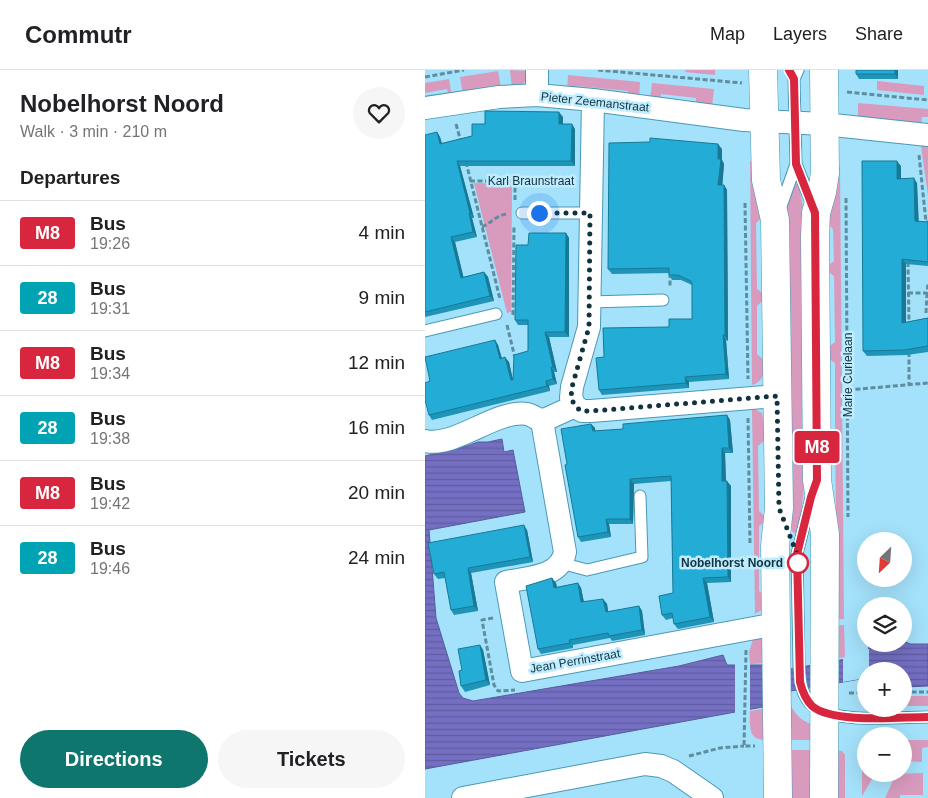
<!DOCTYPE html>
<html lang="en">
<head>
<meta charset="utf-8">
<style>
	:root { --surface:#fff; --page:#f6f6f6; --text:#202124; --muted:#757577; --line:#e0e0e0; --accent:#0f766e }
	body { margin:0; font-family:Helvetica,sans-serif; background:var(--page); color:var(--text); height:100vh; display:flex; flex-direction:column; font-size:19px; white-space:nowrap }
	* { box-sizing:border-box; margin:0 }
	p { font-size:16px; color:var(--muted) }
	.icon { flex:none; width:28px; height:28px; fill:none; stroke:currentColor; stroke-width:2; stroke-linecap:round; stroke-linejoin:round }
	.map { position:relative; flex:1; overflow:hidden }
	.sheet { display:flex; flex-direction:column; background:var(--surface); width:425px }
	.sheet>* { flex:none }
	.badge { padding:0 10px; border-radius:4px; font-size:18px; line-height:32px }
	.needle { width:32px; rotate:205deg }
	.controls { position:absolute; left:432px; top:462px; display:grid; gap:10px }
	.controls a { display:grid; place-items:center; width:55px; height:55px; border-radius:50%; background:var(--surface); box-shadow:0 5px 20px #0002; font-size:25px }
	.you { position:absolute; width:25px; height:25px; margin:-12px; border:4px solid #fff; border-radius:50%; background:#1a73e8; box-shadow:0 0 0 8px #1a73e833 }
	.map>.badge { position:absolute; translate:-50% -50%; box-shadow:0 0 0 2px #fff }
	h2 { padding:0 20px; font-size:19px; line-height:45px }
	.round { display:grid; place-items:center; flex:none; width:52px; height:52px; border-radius:26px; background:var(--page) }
	.summary { display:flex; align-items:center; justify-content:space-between; height:85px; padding:0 20px }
	h1 { font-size:24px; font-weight:700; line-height:38px }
	.action { display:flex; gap:10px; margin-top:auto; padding:10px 20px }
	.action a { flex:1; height:58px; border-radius:30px; background:var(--accent); color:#fff; font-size:20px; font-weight:700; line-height:58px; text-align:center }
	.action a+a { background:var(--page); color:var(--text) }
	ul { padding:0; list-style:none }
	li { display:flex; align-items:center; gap:15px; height:65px; padding:0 20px; border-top:1px solid var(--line) }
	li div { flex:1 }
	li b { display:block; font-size:19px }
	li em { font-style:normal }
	li .badge { min-width:55px; font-weight:700; text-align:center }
	header { display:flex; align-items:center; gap:30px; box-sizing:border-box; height:70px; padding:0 25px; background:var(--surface); border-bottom:1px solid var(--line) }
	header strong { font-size:24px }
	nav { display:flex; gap:28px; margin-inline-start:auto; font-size:18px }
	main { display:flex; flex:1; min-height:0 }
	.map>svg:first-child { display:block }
	.grass { fill:#d89bbe }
	.water { fill:url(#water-rules); stroke:#565d9a }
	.pier { fill:#a4e1fa }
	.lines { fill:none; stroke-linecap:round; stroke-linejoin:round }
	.lane-casing { stroke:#4a99b6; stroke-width:13 }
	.street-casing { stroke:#4a99b6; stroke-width:24 }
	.secondary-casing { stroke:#4a99b6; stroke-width:29 }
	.path { stroke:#5e8da0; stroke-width:3; stroke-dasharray:5 2.5; stroke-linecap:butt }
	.lane { stroke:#fff; stroke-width:11 }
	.street { stroke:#fff; stroke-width:22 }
	.secondary { stroke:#fff; stroke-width:28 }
	.wall { fill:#1e95b8 }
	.shaded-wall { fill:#187996 }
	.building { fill:#23add6; stroke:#187996 }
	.line-casing { stroke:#fff; stroke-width:11 }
	.line { stroke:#d7263d; stroke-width:8 }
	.walk { stroke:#11323e; stroke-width:5; stroke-dasharray:0 9 }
	.stop-dot { fill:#fff; stroke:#d7263d; stroke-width:2.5 }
	.labels { text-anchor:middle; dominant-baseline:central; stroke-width:5; stroke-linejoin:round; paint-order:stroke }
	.street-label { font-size:12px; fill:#11323e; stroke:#bfecfe }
	.stop-label { font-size:12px; font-weight:bold; fill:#11323e; stroke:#bfecfe; text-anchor:end }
</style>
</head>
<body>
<header>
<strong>Commutr</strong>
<nav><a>Map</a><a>Layers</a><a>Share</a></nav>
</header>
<main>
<section class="sheet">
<div class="summary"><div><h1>Nobelhorst Noord</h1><p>Walk · 3 min · 210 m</p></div><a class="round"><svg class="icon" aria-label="heart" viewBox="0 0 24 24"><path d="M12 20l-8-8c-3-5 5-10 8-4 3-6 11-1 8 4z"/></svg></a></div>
<h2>Departures</h2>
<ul>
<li><span class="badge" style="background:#d7263d;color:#fff">M8</span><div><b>Bus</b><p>19:26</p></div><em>4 min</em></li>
<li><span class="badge" style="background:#00a3b4;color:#fff">28</span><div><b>Bus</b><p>19:31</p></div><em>9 min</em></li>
<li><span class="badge" style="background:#d7263d;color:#fff">M8</span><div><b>Bus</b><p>19:34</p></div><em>12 min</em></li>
<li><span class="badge" style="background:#00a3b4;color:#fff">28</span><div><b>Bus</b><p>19:38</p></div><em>16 min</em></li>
<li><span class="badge" style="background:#d7263d;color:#fff">M8</span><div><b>Bus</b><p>19:42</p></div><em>20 min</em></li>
<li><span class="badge" style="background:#00a3b4;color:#fff">28</span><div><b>Bus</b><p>19:46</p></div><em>24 min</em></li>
</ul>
<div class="action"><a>Directions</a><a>Tickets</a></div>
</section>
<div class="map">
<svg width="503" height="728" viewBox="0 0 503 728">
	<defs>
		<pattern id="water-rules" width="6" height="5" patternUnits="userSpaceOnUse" patternTransform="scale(1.25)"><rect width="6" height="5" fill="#746fc2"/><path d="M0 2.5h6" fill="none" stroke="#5e5c9f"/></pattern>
	</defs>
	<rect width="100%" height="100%" fill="#a4e1fa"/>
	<path class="grass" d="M85 0 104 1C102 12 98 16 87 19Z
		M261 0H290V5L260 2Z
		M73 1 76 18 38 25 35 7Z
		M143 5 215 12 214 29 203 28V21L152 16 151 23 142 22Z
		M24 9 27 27H24L22 19 0 23V13Z
		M452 11 499 16V25L452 20Z
		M227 13 289 19 287 37 271 35V28L236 24 235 31 225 30Z
		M433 33 503 39V47H497L496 55 433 49Z
		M496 76H503V126Z
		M325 91H334L339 146 331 153 332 219 340 225V228L332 236V284L340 291C339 302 339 312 327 315Z
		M406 97H415L419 549 404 550 409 441H411L410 375 402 369V366L410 359V293L401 287V279L410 272 409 206 401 200V197L409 191 408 159 400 152Z
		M49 113 87 114 86 242 82 243Z
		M370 114H374L379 143 381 401 374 460 371 464 367 461 365 442 361 144 363 134Z
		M327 338 337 343 341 369 333 376 334 441 342 448V450L334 456V521L344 529 342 537 330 544Z
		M419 555 420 587 404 590V556Z
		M328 569H345L343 593 325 594 324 582Z
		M479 626H503V636H479Z
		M363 630C369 643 375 651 389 655L395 670H358Z
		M343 638 346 670C323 671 325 661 325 641Z
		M441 670V704H450L437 726V671Z
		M479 670H503V677L497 678V692L479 691 485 682 479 681Z
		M358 680H395L387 728H365Z
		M406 680 417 681 420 685V728H406Z
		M498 703V725H475V728H460L471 704Z"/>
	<path class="water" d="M77 369 79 382 88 380 100 442 4 460 11 548 34 623 38 628 48 631 254 596 298 585 302 595H343V603L443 585 444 574H479V571L485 574H503V616L479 617V601H441V608L343 625V636L0 699V386L42 376 53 372H63Z"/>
	<path class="pier" d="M444 579V601H441V608L418 612V588L441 583V580Z
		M310 592H325V642L310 645Z"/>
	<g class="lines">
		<g class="lane-casing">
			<path id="lane" d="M371 94 388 137
				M354 142 371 94 369 9 373 0
				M97 143H165
				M164 232 238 230
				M0 261 71 244
				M386 428 372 484 374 596C375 610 376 626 388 636 409 654 475 647 503 647
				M136 493 162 500 217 487 215 426"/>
		</g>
		<g class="street-casing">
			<path id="street" d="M112 25V0
				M168 30 164 257 147 317 146 328 150 336 157 341H166L352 326
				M0 38 74 27 112 25 168 30 319 50 399 54 503 65
				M117 351 140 482C135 508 103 507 81 512L97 601 351 554
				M0 371C30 378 71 339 102 344 107 345 112 349 117 351L150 336
				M38 728 220 694 236 696 248 701 287 728"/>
		</g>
		<g class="secondary-casing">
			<path id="secondary" d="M338 0 341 110 350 150 354 438 350 476 353 728
				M399 0 400 103 397 122 391 143 390 167 392 410 400 464 399 728"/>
		</g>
		<path class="path" d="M173 0 317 13
			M0 7 39 0
			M422 22 503 30
			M31 54 36 72
			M494 85 501 152H503
			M41 92 75 229
			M45 111H147
			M421 128 423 447
			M90 130V111
			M320 133 323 309
			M57 157C66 153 72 145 82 144
			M483 192 484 255
			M245 203V217
			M483 223H502L503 214
			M502 223 501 243 503 242
			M88 245 89 157
			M82 255 90 288
			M484 282V315
			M423 320 503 313
			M323 348 325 474
			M68 548 57 550 69 615 73 621 90 620
			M321 580 319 676H330
			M479 622H503
			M424 623H441
			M264 686 295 678 319 676"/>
		<use href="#lane" class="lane"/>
		<use href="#street" class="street"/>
		<use href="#secondary" class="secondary"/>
	</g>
	<path class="wall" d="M431 0H492H473V9H434L431 4Z
		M138 47V54L150 59V96H35L49 148H47L52 167 30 172 38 207 59 202 63 207 69 231 0 247V175L1 174 12 62 15 67 17 73 47 66 60 54Z
		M297 79V90L299 94 297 115H299L302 120 303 271 301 270 304 309 264 312V318L177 325 174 320 179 287 244 257 267 249V215L256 210H247L244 205V203L187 204 183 199Z
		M476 96V108L492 113 493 151 503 152V196L481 194V252L503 248V282L482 285 442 286 438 281Z
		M141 163 144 168V267H124L132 302H129L132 314 124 316 125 321 7 350 4 345 5 311 70 270 73 275 77 288 84 292 88 310 103 281V255H93L90 250Z
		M302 345 305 350 308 383H300L301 411 306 416V512L282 513 289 552 253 559 249 554 248 548 241 550 237 545 248 523 246 411 209 414 208 454H184L186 467 156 472 153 467 142 394 166 354 170 358V361L198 359Z
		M102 460 108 492 46 503 53 541 29 545 26 540 20 508 13 509 9 504Z
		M127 508 131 513 132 517 153 513 156 518 159 532 178 529 182 534 183 542 214 536 217 541 220 565 187 571 185 568 148 575V578L116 584 113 579Z
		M55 575 58 580 65 615 40 622 36 616 37 600Z"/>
	<path class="shaded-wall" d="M470 0H473V9L470 4Z
		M134 42 138 47V59L134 54Z
		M147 54 150 59V96L146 91Z
		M12 62 15 67 18 79 15 74Z
		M293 74 297 79V90L299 94 297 120 293 115Z
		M32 91 35 96 49 148 45 143Z
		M472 91 476 96V114L472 109Z
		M489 108 492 113 494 156 490 151Z
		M299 115 302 120 303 271 300 266Z
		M44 143 47 148 52 167 48 162Z
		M141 163 144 168V267L140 262Z
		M26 167 30 172 40 213 36 208Z
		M477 189 481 194V258L477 253Z
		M59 202 63 207 69 231 65 226Z
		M120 262 124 267 132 302 128 297Z
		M298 265 301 270 304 309 301 304Z
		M70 270 73 275 78 294 75 289Z
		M80 287 84 292 89 315 86 310Z
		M126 297 129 302 132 314 128 309Z
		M260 307 264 312V318L261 313Z
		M121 311 124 316 125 321 122 316Z
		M302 345 305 350 308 383 304 378Z
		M166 354 170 358 171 366 168 361Z
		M297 378 300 383 301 416 297 411Z
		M205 409 209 414 208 454 205 449Z
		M302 411 306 416V512L303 507Z
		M181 449 184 454 186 467 183 462Z
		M99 455 102 460 108 492 105 487Z
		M43 498 46 503 53 541 49 536Z
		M127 508 131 513 133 523 129 518Z
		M278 508 282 513 289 552 285 547Z
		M153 513 156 518 160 538 156 532Z
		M178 529 182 534 184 547 181 542Z
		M214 536 217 541 220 565 217 560Z
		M55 575 58 580 65 615 61 610Z"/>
	<path class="building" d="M431 0H470V4H431Z
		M60 41 134 42V54H147L146 91H32L45 143H44L48 162 26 167 36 208 59 202 65 226 0 242V175L1 174 0 170V65L12 62 15 74 47 66V54H60Z
		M225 68 293 74V89H296L293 115H299L300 266 298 265 301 304 260 307 261 313 174 320 171 288 179 287 178 258 244 257V249H267V214L266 211 253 205H244V198L183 199 184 73 225 72Z
		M437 91H472V109L489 108 490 151 503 152V192L477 189V253L503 248V276L479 280 438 281Z
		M104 163H141L140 262H120L128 297H126L128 309 121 311 122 316 4 345 0 330V313L5 311 0 287 70 270 75 289 80 287 86 310H88L89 285 103 281V250H90L91 175H103Z
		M302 345 304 378H297V411H302L303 507 278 508 285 547 249 554 247 543 237 545 234 526 248 523 246 406 205 409V449H181L183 462 153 467 140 395 142 394 136 359 166 354 168 361 198 359V354Z
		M99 455 105 487 43 498 49 536 26 540 19 502 9 504 3 473Z
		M127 508 129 518 153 513 156 532 178 529 181 542 214 536 217 560 184 566 183 563 144 570 145 573 113 579 101 516Z
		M55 575 61 610 36 616 34 601 37 600 33 579Z"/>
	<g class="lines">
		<g class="line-casing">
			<path id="line" d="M364 0 369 9 371 94 390 143 392 410 386 427 372 484 375 612C377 620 381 630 387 636 408 654 475 647 503 647"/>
		</g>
		<use href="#line" class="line"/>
		<path class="walk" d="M114 143H165L164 257 147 317 146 328 150 336 156 341H166L352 326 354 438 372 484 373 493"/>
	</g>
	<circle class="stop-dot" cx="373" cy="493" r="10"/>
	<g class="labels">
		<g class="street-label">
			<text transform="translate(170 32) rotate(6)">Pieter Zeemanstraat</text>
			<text x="106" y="111">Karl Braunstraat</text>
			<text transform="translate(423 305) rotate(-90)">Marie Curielaan</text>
			<text transform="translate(150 591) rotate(-10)">Jean Perrinstraat</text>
		</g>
		<g class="stop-label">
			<text x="358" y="493">Nobelhorst Noord</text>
		</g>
	</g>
</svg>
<div class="controls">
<a><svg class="needle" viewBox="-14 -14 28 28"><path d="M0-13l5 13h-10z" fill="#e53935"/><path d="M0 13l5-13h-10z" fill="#757577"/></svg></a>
<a><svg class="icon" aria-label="layers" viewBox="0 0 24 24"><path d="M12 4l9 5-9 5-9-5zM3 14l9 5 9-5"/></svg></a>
<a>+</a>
<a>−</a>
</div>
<div class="you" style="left:114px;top:143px"></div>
<b class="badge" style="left:392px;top:377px;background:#d7263d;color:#fff">M8</b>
</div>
</main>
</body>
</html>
